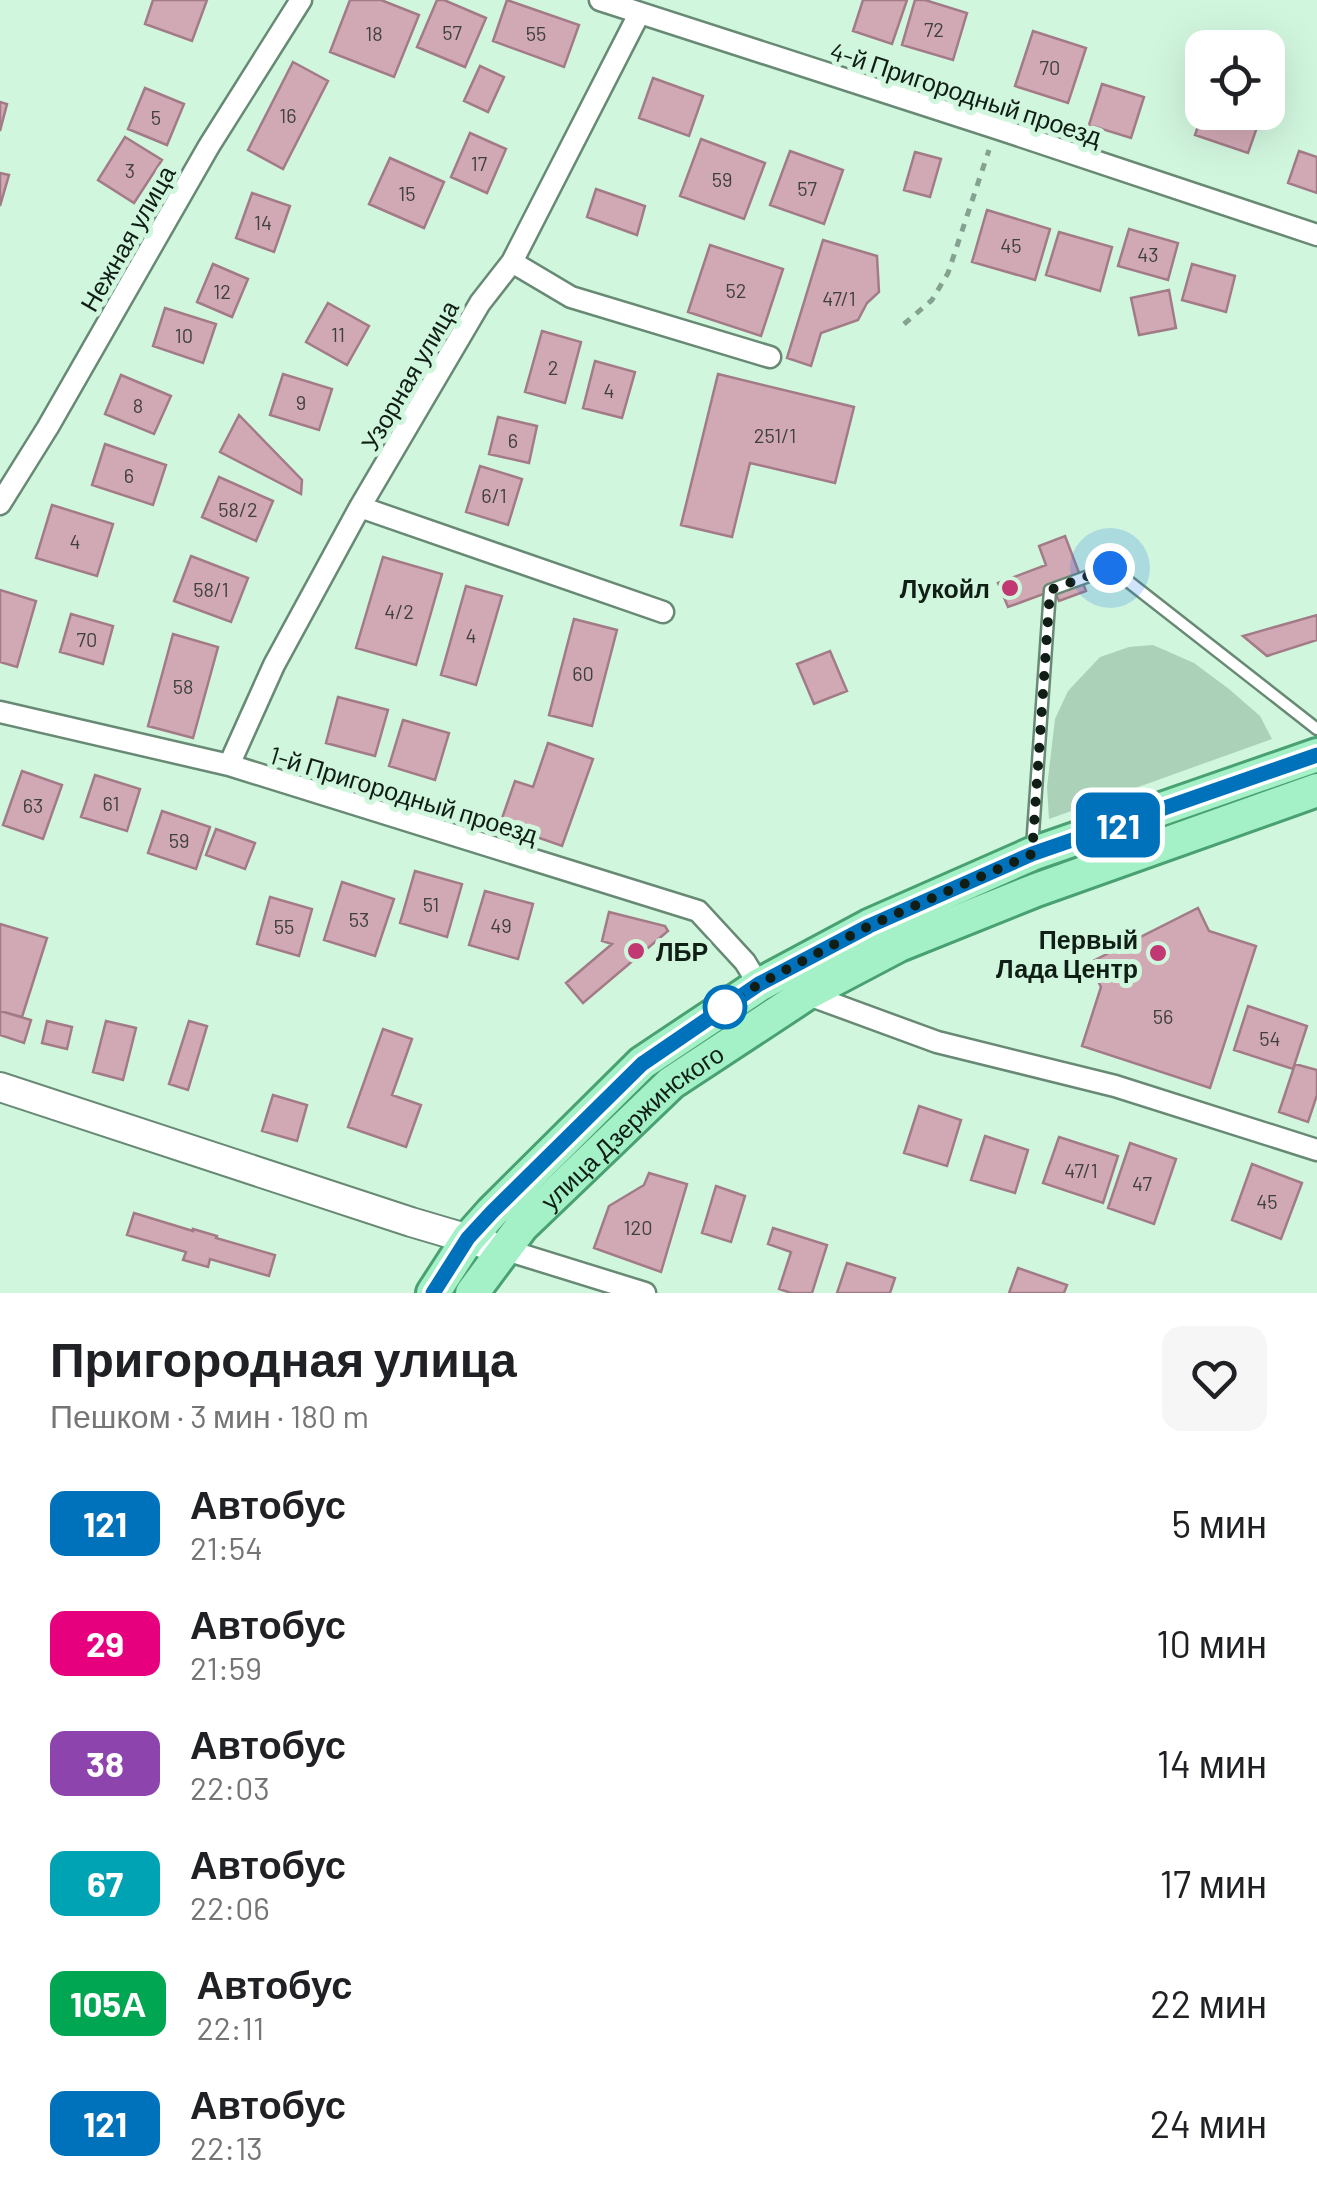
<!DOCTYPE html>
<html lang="ru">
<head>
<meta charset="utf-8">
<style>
	:root { --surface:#fff; --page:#f6f6f6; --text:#202124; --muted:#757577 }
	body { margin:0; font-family:Barlow,sans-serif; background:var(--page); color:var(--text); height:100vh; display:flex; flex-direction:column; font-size:38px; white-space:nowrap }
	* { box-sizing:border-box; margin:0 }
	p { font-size:32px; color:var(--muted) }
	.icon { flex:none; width:55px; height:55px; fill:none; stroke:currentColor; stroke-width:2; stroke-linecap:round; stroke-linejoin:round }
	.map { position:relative; height:1293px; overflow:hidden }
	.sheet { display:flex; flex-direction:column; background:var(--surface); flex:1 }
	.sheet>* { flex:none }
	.badge { padding:0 20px; border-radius:15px; font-size:35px; line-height:65px }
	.tools { position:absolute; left:1185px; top:30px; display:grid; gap:20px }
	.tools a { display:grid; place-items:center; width:100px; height:100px; border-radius:20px; background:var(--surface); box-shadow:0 10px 40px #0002; font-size:50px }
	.you { position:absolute; width:50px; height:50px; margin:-25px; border:8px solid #fff; border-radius:50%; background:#1a73e8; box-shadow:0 0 0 15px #1a73e833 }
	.map>.badge { position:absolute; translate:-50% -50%; box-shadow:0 0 0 5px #fff }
	.round { display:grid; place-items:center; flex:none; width:105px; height:105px; border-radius:20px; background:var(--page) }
	.summary { display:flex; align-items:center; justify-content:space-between; height:170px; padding:0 50px }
	h1 { font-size:48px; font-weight:800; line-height:75px }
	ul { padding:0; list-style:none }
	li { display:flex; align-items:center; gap:30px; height:120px; padding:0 50px }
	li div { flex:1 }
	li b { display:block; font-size:38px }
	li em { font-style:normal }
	li .badge { min-width:110px; font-weight:700; text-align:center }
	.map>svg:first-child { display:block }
	.green { fill:#abd1b9 }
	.building { fill:#d1a9b5; stroke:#a27b87; stroke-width:2.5 }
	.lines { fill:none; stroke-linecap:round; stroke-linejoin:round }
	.lane-casing { stroke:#688a75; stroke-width:15 }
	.street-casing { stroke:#688a75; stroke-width:25 }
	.secondary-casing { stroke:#688a75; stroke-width:32 }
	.primary-casing { stroke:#49a172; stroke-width:38 }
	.path { stroke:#85a190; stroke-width:5; stroke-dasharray:8 8; stroke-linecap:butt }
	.lane { stroke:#fff; stroke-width:10 }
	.street { stroke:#fff; stroke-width:20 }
	.secondary { stroke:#fff; stroke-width:28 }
	.primary { stroke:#a4f1c8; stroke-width:32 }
	.line-casing { stroke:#fff; stroke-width:22 }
	.line { stroke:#0072bc; stroke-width:15 }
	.walk { stroke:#101e16; stroke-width:10; stroke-dasharray:0 18 }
	.poi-dot { fill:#c13873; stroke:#d1f6de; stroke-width:4 }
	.stop-dot { fill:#fff; stroke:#0072bc; stroke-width:5 }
	.labels { text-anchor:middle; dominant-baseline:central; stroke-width:10; stroke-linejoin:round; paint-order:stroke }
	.number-label { font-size:20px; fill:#40413e }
	.street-label { font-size:25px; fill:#101e16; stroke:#d1f6de }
	.poi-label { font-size:25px; font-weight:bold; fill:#101e16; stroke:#d1f6de; text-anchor:end }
</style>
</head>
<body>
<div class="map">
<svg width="1317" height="1293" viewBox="0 0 1317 1293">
	<rect width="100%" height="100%" fill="#d1f6de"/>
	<path class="green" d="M1153 645 1194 663 1229 689 1260 716 1272 739 1049 819 1047 787 1055 719 1068 691 1100 657 1129 647Z"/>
	<path class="building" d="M153 0H207L192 41 145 24Z
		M350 0H381L419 15 394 77 330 52Z
		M437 0H444L486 18 465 67 417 47Z
		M507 0 579 25 564 67 493 41Z
		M863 0H907L892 44 853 31Z
		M915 0H925L967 13 953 60 902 45Z
		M1033 31 1086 48 1068 103 1015 86Z
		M293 62 328 81 283 169 248 150Z
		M480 66 504 77 488 112 464 101Z
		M653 78 703 96 689 136 639 118Z
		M1102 84 1144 97 1131 138 1089 125Z
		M145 88 184 104 167 145 128 129Z
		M0 102 7 104 0 131Z
		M1203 112H1252L1261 116 1248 153 1195 135Z
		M470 133 506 149 487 193 451 177Z
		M125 137 162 160 134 203 98 180Z
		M701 139 765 163 744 219 680 196Z
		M790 151 843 170 824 224 770 205Z
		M1299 151 1317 157V193L1288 183Z
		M915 152 941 159 930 197 904 190Z
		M390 158 444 182 424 228 369 204Z
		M0 173 9 175 0 206Z
		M596 189 645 206 637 235 587 217Z
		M252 193 290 206 274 252 236 238Z
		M987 210 1050 229 1035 280 972 262Z
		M1129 229 1178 243 1168 280 1118 266Z
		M1059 232 1112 247 1100 291 1046 275Z
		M823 240 877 256 879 292 867 303 858 320 821 333 811 366 787 358Z
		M710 245 783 269 761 336 688 312Z
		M213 264 248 279 232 317 197 302Z
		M1192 264 1235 276 1226 312 1182 300Z
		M1169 290 1176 328 1139 335 1131 298Z
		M328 303 369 326 347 365 306 342Z
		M165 308 216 324 203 363 153 346Z
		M542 331 581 342 565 403 525 392Z
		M595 361 635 372 622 418 583 408Z
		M283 374 332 389 319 430 270 415Z
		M718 374 854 407 835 483 750 463 732 537 681 525Z
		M121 375 171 396 154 434 105 414Z
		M239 415 302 480 301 494 220 452Z
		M498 417 537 426 529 463 489 454Z
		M105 444 166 465 153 505 92 485Z
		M480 466 522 479 508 525 466 512Z
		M219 477 273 501 256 541 202 517Z
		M52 505 113 524 97 576 36 558Z
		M1065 536 1086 591 1059 601 1054 590 1008 607 998 583 1046 565 1039 546Z
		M191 556 248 578 231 622 174 601Z
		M383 557 442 574 416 665 356 648Z
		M466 586 502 596 476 685 441 675Z
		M0 590 36 601 17 667 0 662Z
		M71 614 113 626 103 664 60 652Z
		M1317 615V640L1267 656 1243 636Z
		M574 619 617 630 592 726 549 715Z
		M173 634 218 647 193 738 148 726Z
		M830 651 847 691 814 704 797 664Z
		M338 697 388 710 375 756 326 743Z
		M403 720 449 733 435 780 389 766Z
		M548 743 593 759 562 846 500 824 515 781 533 787Z
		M22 771 62 785 43 839 3 825Z
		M95 775 140 789 127 831 81 817Z
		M162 811 210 827 196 869 148 853Z
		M216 829 255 843 245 869 206 855Z
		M415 871 462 884 447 937 400 923Z
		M342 882 394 899 375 956 324 940Z
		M485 891 533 904 518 959 469 945Z
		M270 897 312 909 299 956 257 944Z
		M1198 908 1209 931 1256 946 1210 1088 1082 1046 1101 987 1089 963Z
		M609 912 665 926 668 931 583 1003 566 983 612 944 602 941Z
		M0 924 47 938 22 1017 0 1011Z
		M1248 1006 1307 1026 1293 1069 1234 1050Z
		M0 1011 31 1020 24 1043 0 1035Z
		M47 1021 72 1027 67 1049 42 1043Z
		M106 1021 136 1028 123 1080 93 1072Z
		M189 1021 207 1026 188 1090 169 1084Z
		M383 1029 412 1039 392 1095 421 1105 406 1147 348 1127Z
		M1295 1064 1317 1070V1095L1308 1122 1279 1112Z
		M273 1095 307 1105 297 1141 262 1131Z
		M919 1106 961 1120 947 1166 904 1153Z
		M985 1136 1028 1150 1015 1193 971 1180Z
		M1059 1137 1118 1156 1103 1203 1043 1183Z
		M1130 1143 1176 1159 1154 1224 1108 1208Z
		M1252 1164 1302 1183 1281 1239 1232 1220Z
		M649 1173 687 1184 661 1272 594 1248 609 1206 644 1185Z
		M716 1186 745 1196 731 1242 702 1233Z
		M134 1213 193 1231V1229L217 1236 216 1238 275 1255 269 1276 210 1259 208 1267 183 1260 186 1252 127 1235Z
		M773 1228 827 1245 812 1293H791L779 1289 791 1252 768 1244Z
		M847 1263 895 1278 890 1293H837Z
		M1018 1268 1067 1285 1064 1293H1009Z"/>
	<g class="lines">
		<g class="lane-casing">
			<path id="lane" d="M1032 848 1050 590 1111 568 1317 729"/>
		</g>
		<g class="street-casing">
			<path id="street" d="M600 0 996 128 1317 235
				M512 262 571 297 770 357
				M0 504 48 427 209 146 301 0
				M360 507 663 612
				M0 712 229 765 698 911 745 962 759 985
				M229 765 274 665 360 507 480 303 512 262 639 14
				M806 994 937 1042 1115 1086 1317 1150
				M503 1249 645 1293"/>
		</g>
		<g class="secondary-casing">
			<path id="secondary" d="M0 1087 411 1222 489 1245"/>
		</g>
		<g class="primary-casing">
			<g id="primary">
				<path d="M433 1293 468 1239 492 1212 642 1063 759 985 869 926 1032 854 1317 755"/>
				<path id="s1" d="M472 1293 522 1226 671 1083 806 994 899 945 1036 890 1317 790"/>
			</g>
		</g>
		<path class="path" d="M904 324 932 300 948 273 989 150"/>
		<use href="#lane" class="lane"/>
		<use href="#street" class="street"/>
		<use href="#secondary" class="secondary"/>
		<use href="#primary" class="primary"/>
	</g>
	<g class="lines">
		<g class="line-casing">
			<path id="line" d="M433 1293 468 1238 492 1212 642 1064 759 984 869 926 1032 854 1317 755"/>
		</g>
		<use href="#line" class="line"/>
		<path class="walk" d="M725 1007 759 984 869 926 1032 854 1050 590 1110 568"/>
	</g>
	<g class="poi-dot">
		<circle cx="1010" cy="588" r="10"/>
		<circle cx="636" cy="951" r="10"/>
		<circle cx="1158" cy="953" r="10"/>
	</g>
	<circle class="stop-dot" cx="725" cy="1007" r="20"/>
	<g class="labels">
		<g class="number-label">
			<text x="934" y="29">72</text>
			<text x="452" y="32">57</text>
			<text x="374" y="33">18</text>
			<text x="536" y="33">55</text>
			<text x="1050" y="67">70</text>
			<text x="288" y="115">16</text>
			<text x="156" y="117">5</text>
			<text x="479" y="163">17</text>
			<text x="130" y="170">3</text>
			<text x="722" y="179">59</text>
			<text x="807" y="188">57</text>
			<text x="407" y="193">15</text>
			<text x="263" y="222">14</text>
			<text x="1011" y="245">45</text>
			<text x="1148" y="254">43</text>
			<text x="736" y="290">52</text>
			<text x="222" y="291">12</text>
			<text x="839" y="298">47/1</text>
			<text x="338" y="334">11</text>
			<text x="184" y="335">10</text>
			<text x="553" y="367">2</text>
			<text x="609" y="390">4</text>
			<text x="301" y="402">9</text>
			<text x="138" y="405">8</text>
			<text x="775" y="435">251/1</text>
			<text x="513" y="440">6</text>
			<text x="129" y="475">6</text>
			<text x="494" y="495">6/1</text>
			<text x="238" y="509">58/2</text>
			<text x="75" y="541">4</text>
			<text x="211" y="589">58/1</text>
			<text x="399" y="611">4/2</text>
			<text x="471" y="635">4</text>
			<text x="87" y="639">70</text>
			<text x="583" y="673">60</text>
			<text x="183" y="686">58</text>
			<text x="111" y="803">61</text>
			<text x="33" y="805">63</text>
			<text x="179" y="840">59</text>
			<text x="431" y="904">51</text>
			<text x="359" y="919">53</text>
			<text x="501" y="925">49</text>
			<text x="284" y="926">55</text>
			<text x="1163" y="1016">56</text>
			<text x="1270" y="1038">54</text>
			<text x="1081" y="1170">47/1</text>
			<text x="1142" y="1183">47</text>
			<text x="1267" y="1201">45</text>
			<text x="638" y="1227">120</text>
		</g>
		<g class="street-label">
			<text transform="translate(966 93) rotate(18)">4-й Пригородный проезд</text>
			<text transform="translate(127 238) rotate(-60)">Нежная улица</text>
			<text transform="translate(409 375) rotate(-60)">Узорная улица</text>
			<text transform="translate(404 794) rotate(17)">1-й Пригородный проезд</text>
			<text stroke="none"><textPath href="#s1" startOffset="232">улица Дзержинского</textPath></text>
		</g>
		<g class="poi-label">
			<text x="990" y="588">Лукойл</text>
			<text x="1138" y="939">Первый<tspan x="1138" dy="29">Лада Центр</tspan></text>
			<text x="656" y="951" text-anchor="start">ЛБР</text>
		</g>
	</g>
</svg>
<div class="tools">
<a><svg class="icon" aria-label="locate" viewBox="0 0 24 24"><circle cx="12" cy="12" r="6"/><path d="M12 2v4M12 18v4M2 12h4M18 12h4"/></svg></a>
</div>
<div class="you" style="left:1110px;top:568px"></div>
<b class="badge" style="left:1118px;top:825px;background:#0072bc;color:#fff">121</b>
</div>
<section class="sheet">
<div class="summary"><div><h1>Пригородная улица</h1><p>Пешком · 3 мин · 180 m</p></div><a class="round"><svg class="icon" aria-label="heart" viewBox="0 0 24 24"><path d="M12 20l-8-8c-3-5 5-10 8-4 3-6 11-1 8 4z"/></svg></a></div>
<ul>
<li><span class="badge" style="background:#0072bc;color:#fff">121</span><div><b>Автобус</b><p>21:54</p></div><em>5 мин</em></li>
<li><span class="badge" style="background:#e6007e;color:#fff">29</span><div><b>Автобус</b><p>21:59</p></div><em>10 мин</em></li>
<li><span class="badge" style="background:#8e44ad;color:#fff">38</span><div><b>Автобус</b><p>22:03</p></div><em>14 мин</em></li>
<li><span class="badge" style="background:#00a3b4;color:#fff">67</span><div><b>Автобус</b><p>22:06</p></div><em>17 мин</em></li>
<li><span class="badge" style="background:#00a651;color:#fff">105А</span><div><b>Автобус</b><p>22:11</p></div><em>22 мин</em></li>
<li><span class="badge" style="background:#0072bc;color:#fff">121</span><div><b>Автобус</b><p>22:13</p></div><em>24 мин</em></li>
</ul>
</section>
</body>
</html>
